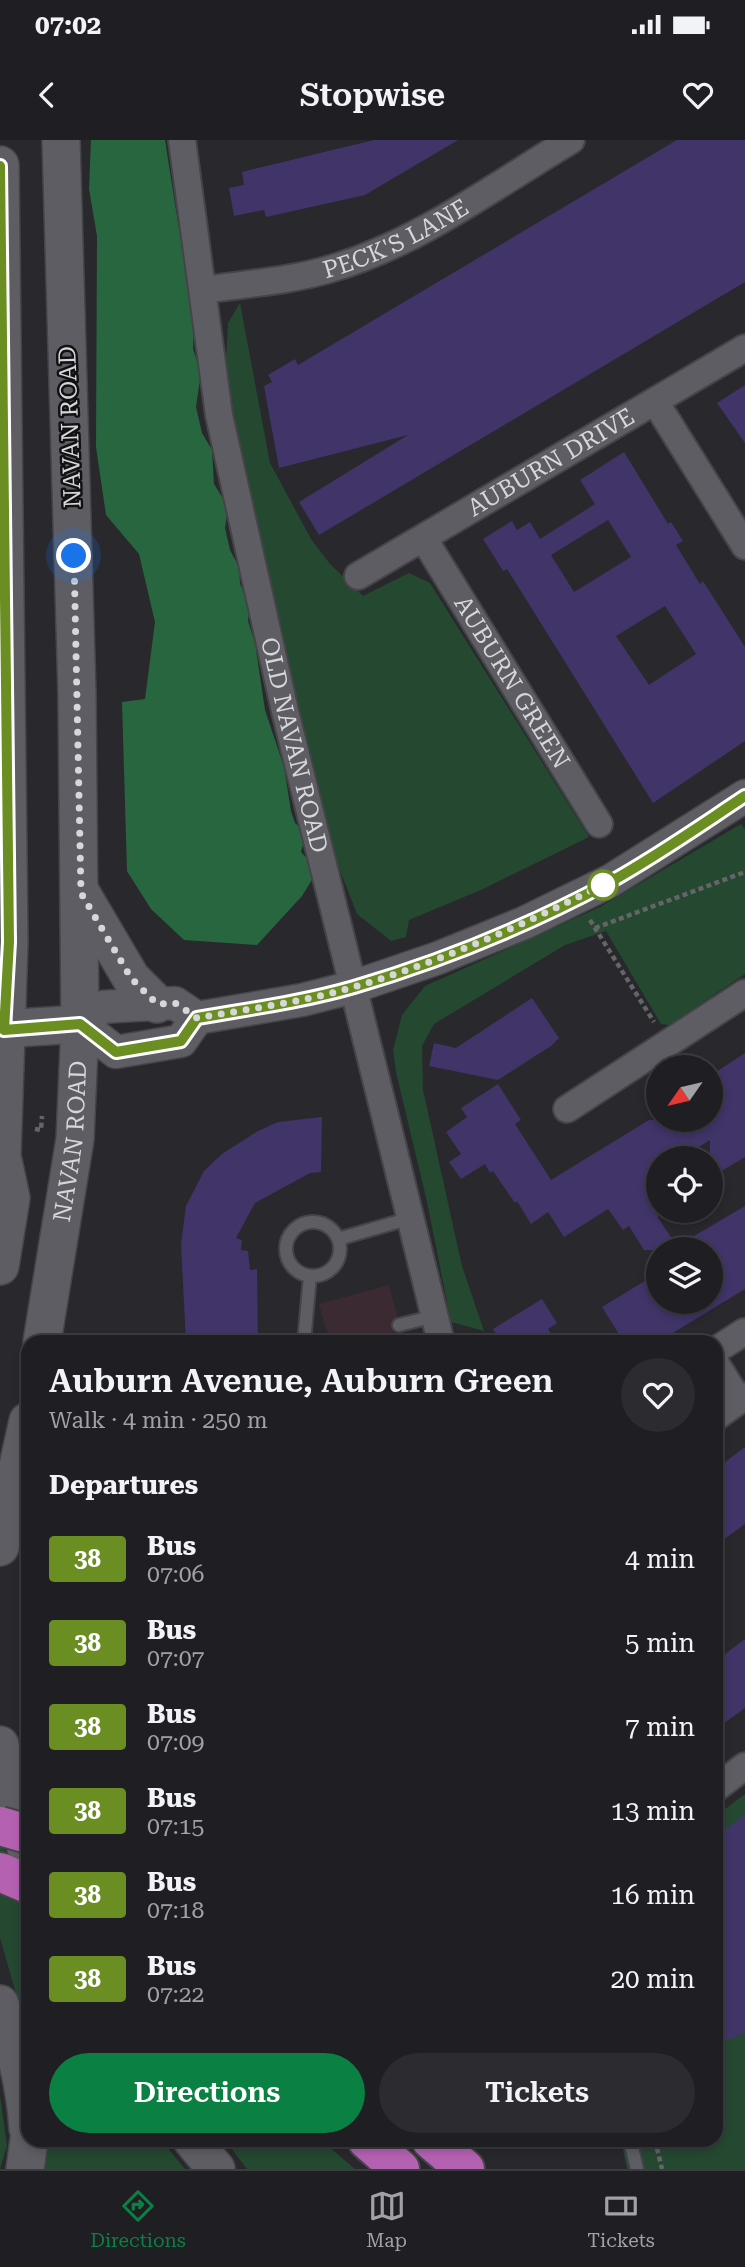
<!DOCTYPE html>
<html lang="en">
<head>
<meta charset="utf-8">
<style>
	:root { --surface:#1f1e22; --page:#2c2b2f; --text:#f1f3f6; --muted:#a1a2a5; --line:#3c3c40; --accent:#0b8043 }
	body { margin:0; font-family:"Roboto Serif",serif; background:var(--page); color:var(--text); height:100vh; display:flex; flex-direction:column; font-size:26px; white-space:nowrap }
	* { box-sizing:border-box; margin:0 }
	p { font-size:23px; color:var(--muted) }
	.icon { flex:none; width:38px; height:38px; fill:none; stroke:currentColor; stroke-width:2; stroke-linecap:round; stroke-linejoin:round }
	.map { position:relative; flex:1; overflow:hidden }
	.sheet { position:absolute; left:21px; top:1195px; width:702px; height:812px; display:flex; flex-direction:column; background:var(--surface); border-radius:21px; box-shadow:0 4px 10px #0003,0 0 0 2px var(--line) }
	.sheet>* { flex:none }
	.badge { padding:0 14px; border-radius:5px; font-size:24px; line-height:46px }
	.needle { width:46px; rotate:236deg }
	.controls { position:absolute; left:646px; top:915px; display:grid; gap:14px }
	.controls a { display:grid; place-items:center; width:77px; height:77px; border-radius:50%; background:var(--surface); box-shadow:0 4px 10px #0003,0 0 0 2px var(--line); font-size:35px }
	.you { position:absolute; width:35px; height:35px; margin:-18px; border:5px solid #fff; border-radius:50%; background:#1a73e8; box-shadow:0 0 0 10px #1a73e833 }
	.map>.badge { position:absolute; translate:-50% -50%; box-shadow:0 0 0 4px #fff }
	h2 { padding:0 28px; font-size:26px; line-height:63px }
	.round { display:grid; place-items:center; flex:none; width:74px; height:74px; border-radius:37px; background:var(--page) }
	.headline { display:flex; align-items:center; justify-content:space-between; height:119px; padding:0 28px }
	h1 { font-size:33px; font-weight:600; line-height:52px }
	.action { display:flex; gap:14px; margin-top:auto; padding:14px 28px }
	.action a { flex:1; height:80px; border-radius:42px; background:var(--accent); color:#fff; font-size:28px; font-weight:600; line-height:80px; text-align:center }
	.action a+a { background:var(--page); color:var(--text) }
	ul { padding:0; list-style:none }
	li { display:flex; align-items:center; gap:21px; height:84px; padding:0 28px }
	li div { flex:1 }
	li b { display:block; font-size:26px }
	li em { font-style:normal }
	li .badge { min-width:77px; font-weight:700; text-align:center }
	.status { display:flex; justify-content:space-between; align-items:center; height:49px; padding:0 35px; background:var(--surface); direction:ltr }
	.status svg { height:19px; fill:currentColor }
	header { display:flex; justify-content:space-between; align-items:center; height:91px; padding:0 28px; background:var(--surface); font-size:32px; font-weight:600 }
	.tab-bar { display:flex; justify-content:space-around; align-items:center; height:98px; border-top:2px solid var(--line); background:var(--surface); font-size:19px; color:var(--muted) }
	.tab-bar a { display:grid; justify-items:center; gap:4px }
	.tab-bar .on { color:var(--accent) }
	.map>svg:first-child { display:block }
	.industrial { fill:#3c2a33 }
	.green { fill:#254831 }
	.forest { fill:#286640 }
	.building { fill:#413469; fill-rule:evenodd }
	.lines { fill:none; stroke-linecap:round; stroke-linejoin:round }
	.service-casing { stroke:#444449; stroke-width:16 }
	.minor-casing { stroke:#444449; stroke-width:30 }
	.tertiary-casing { stroke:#444449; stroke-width:35 }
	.secondary-casing { stroke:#444449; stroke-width:40 }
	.motorway-casing { stroke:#444449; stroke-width:42 }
	.path { stroke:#656569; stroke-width:4.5; stroke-dasharray:5 3.5; stroke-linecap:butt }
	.service { stroke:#5e5d63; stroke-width:12 }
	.minor { stroke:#5e5d63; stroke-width:26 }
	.tertiary { stroke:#5e5d63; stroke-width:32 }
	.secondary { stroke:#5e5d63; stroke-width:37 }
	.motorway { stroke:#b561b2; stroke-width:38 }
	.motorway-bridge-casing { stroke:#444449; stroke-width:42; stroke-linecap:butt }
	.motorway-bridge { stroke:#b561b2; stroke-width:38 }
	.line-casing { stroke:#fff; stroke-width:16 }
	.line { stroke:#6b8e23; stroke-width:10 }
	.walk { stroke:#d7d7da; stroke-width:7; stroke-dasharray:0 12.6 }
	.stop-dot { fill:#fff; stroke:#6b8e23; stroke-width:3.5 }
	.labels { text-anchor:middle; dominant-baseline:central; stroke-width:5; stroke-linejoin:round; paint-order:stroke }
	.street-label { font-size:24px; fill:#d7d7da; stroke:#111113 }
</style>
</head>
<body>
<div class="status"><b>07:02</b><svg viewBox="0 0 49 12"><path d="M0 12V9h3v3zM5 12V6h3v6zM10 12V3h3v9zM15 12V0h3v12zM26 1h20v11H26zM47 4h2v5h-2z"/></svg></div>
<header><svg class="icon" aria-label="back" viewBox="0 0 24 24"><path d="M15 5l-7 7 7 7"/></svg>Stopwise<svg class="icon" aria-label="heart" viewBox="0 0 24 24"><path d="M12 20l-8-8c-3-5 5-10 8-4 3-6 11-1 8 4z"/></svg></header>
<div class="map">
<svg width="745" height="2029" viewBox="0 0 745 2029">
	<rect width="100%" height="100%" fill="#29282d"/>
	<path class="industrial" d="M389 1145 404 1202H330L319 1164Z"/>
	<path class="green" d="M240 163 270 323 311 399 330 424 363 456 409 433 430 443 589 697 483 749 409 780 406 797 391 801 357 774 322 684 232 271 226 221 228 183Z
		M741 684 745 689V834L669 885 661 884 606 791 565 805 434 884 422 906 423 950 462 1126 484 1191 451 1182 427 1062 396 932 393 910 402 875 425 846 600 767Z
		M745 1654V2029H627L621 2001 624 2000H716V1676Z
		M0 1697 28 1776V1895L0 1798Z
		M0 1955 7 2006 0 2029Z
		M48 2000H161L185 2029H42Z
		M225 2000H321L355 2029H247Z"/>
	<path class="forest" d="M91 0H165L194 185 193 209 201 232 196 267 202 293 212 310 214 344 228 367 225 388 230 410 239 427 240 444 250 464 248 481 255 503 265 570 284 627 291 671 295 683 302 689 304 701 301 712 310 722 313 738 302 756 257 805 184 800 151 769 127 731 122 562 145 559 155 482 139 414 106 375 96 307 97 96 89 49Z"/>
	<path class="building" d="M374 0H458L365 55 266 77 264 70 234 76 229 48 244 45 242 32Z
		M677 0H745V142L319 395 299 362 408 295 279 328 264 246 272 242 268 235 295 219 298 225Z
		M745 245V303L717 263Z
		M624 312 668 384 671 382 683 401 676 405 700 444 703 441 745 507V601L653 663 507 429 503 431 483 399 512 381 517 390 530 382 540 399 595 364 580 340ZM608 380 631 417 574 452 551 415ZM665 466 696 514 649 545 616 496Z
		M532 858 559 898 551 906 498 940 429 926 434 903 456 908Z
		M745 913V1017L710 1038V1000L681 1018H658V1078L677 1106 745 1066V1149L658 1202H624L602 1167 658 1133V1162H710V1110H644L629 1086 623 1090 608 1069 564 1097 548 1072 531 1084 517 1061 515 1063 493 1031 490 1033 485 1024 461 1039 449 1022 461 1014 446 992 467 977 461 968 498 944 521 980 515 984 551 1040 649 980H710V936Z
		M322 977 321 1032 310 1033 255 1063 236 1098 242 1100 241 1110 248 1111 250 1130 257 1129 258 1202H186L181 1104 186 1066 204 1031 222 1014 258 991 278 982Z
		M542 1159 557 1183 548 1189 556 1202H501L493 1189Z
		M745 1307V1384L716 1405V1329Z
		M745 1499V1568L716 1589V1521Z
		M745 1674V1893L716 1904V1697Z"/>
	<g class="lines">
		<g class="service-casing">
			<path id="service" d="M286 1109a27 27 0 1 1 54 0a27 27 0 1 1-54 0Z
				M338 1099 411 1078
				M399 1185 435 1176
				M304 1202 310 1136
				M630 2000 637 2029"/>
		</g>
		<g class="minor-casing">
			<g id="minor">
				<path id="s1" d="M182 0 219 275 285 571 441 1202"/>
				<path id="s2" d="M203 150C244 144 290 141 330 129 417 104 494 46 571 0"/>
				<path d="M656 263 745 406"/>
				<path id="s3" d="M424 399 599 684"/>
				<path id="s4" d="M358 436 745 208"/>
				<path d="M567 969 745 853"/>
				<path d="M716 1210 744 1192"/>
				<path d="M716 1224 739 1261"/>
				<path d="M716 1277 745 1256"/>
				<path d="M716 1648 745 1626"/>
			</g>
		</g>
		<g class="tertiary-casing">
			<path id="tertiary" d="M197 878 181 901 116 912 80 884 102 867 118 866 175 863 197 878 302 860 353 847 438 818 524 783 610 741 745 656"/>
		</g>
		<g class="secondary-casing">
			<g id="secondary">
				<path d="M0 25 9 802 2 1016 11 1058 0 1126"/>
				<path d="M81 753 131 838 157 864"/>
				<path d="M0 889 80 884"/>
				<path id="s5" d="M42 1202 75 999 80 884 77 554 61 0"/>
				<path d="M0 1407 28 1281"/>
				<path d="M0 1605 28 1716"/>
				<path d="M0 1864C15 1905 25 1945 28 1988"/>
				<path d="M192 2000 216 2029"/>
				<path d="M25 2029 29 2000"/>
			</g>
		</g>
		<g class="motorway-casing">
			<path id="motorway" d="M0 1732 28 1744
				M367 2000 400 2029
				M431 2000 465 2029"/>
		</g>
		<path class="path" d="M590 780 654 882
			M595 788 745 732
			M35 989 41 990 42 976
			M655 2000 662 2029"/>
		<use href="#service" class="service"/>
		<use href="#minor" class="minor"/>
		<use href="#tertiary" class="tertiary"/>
		<use href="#secondary" class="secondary"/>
		<use href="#motorway" class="motorway"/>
		<g class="motorway-bridge-casing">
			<path id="motorway-bridge" d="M0 1686 28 1694"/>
		</g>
		<use href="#motorway-bridge" class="motorway-bridge"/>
	</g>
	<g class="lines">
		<g class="line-casing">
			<path id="line" d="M0 26 9 802 4 890 80 884 116 912 181 901 197 878C249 869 302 862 354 847 442 821 530 785 610 742 657 716 701 685 745 656"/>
		</g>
		<use href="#line" class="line"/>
		<path class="walk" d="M74 416 81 753 131 838 157 864 175 863 197 878C249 869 303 862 354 847 443 821 528 783 610 741L603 745"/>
	</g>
	<circle class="stop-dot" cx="603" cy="745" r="14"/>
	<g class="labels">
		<g class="street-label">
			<text stroke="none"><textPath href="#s2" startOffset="201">PECK'S LANE</textPath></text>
			<text transform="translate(70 287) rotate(-92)">NAVAN ROAD</text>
			<text stroke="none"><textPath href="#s4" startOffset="224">AUBURN DRIVE</textPath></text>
			<text stroke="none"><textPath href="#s3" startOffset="168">AUBURN GREEN</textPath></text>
			<text stroke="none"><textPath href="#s1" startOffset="616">OLD NAVAN ROAD</textPath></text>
			<text stroke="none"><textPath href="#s5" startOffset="203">NAVAN ROAD</textPath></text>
		</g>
	</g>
</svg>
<div class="controls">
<a><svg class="needle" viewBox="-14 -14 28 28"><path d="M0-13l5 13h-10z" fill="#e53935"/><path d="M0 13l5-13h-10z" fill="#a1a2a5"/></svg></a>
<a><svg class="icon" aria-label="locate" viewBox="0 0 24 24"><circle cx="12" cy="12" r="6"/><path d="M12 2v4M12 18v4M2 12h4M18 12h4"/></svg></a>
<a><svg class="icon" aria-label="layers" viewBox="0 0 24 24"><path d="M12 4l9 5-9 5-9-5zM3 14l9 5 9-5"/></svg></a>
</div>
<div class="you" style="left:74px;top:416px"></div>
<section class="sheet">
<div class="headline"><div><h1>Auburn Avenue, Auburn Green</h1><p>Walk · 4 min · 250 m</p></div><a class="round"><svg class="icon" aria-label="heart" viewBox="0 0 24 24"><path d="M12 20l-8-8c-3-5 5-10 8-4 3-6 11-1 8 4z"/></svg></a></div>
<h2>Departures</h2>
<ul>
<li><span class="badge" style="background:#6b8e23;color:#fff">38</span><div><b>Bus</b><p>07:06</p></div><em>4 min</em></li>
<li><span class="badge" style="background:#6b8e23;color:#fff">38</span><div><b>Bus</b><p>07:07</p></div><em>5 min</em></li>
<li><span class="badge" style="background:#6b8e23;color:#fff">38</span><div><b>Bus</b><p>07:09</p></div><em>7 min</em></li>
<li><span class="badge" style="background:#6b8e23;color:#fff">38</span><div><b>Bus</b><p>07:15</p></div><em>13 min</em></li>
<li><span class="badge" style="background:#6b8e23;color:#fff">38</span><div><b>Bus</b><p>07:18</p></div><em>16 min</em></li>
<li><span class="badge" style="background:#6b8e23;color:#fff">38</span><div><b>Bus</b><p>07:22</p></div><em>20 min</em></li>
</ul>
<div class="action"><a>Directions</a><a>Tickets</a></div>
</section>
</div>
<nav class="tab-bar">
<a class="on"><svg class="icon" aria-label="directions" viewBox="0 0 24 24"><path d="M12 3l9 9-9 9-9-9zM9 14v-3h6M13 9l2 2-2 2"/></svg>Directions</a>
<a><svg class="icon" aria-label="map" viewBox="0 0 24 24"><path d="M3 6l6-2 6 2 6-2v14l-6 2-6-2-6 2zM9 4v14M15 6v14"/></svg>Map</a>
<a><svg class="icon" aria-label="tickets" viewBox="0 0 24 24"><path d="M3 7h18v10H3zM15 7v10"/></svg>Tickets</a>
</nav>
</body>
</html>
